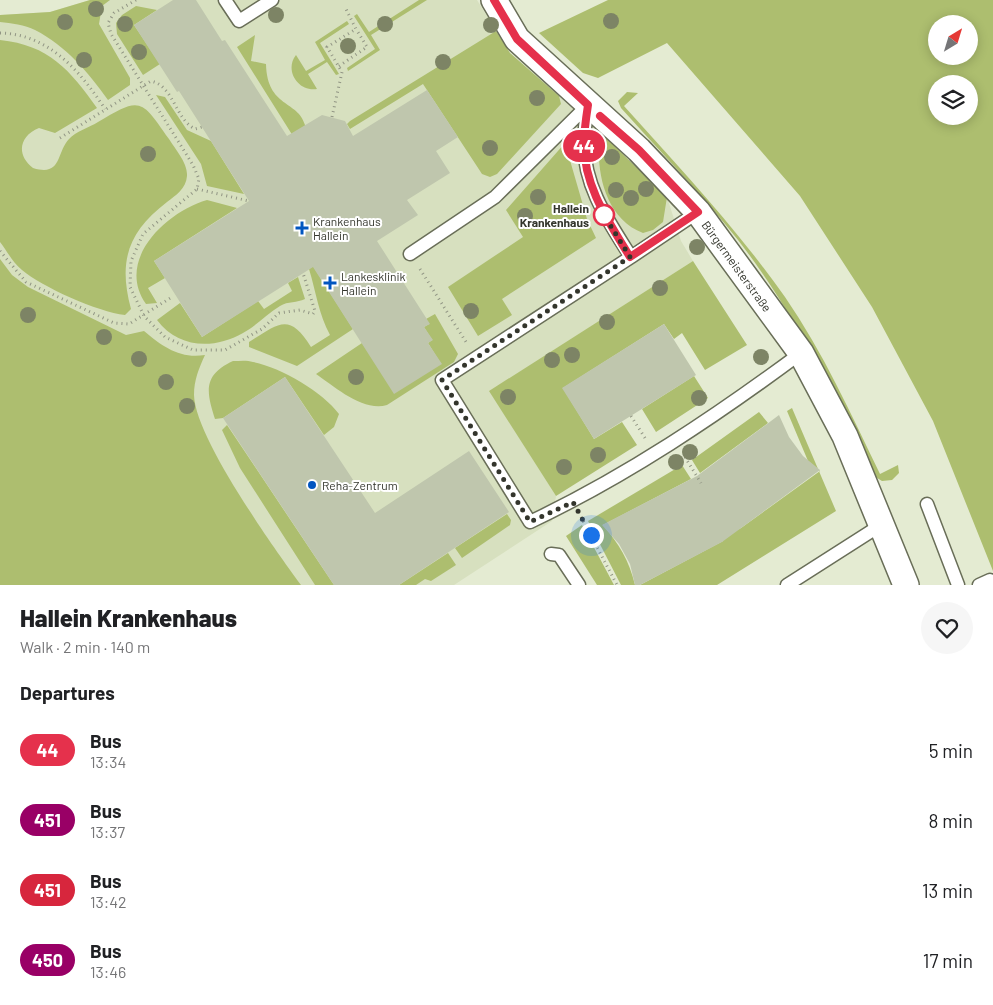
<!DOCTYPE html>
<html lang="en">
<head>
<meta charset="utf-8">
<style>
	:root { --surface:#fff; --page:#f6f6f6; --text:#202124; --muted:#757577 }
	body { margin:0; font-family:Barlow,sans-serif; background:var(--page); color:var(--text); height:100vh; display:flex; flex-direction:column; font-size:19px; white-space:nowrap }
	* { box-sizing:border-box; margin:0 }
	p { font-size:16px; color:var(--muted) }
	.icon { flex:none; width:28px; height:28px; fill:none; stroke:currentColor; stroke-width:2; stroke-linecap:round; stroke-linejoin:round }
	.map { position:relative; height:585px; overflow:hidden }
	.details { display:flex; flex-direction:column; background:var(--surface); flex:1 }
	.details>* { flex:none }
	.badge { padding:0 10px; border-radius:16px; font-size:18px; line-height:32px }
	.needle { width:32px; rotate:38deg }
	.controls { position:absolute; left:928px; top:15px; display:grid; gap:10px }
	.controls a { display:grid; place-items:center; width:50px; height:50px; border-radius:50%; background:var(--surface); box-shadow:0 2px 12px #0003; font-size:25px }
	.you { position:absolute; width:25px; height:25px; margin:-12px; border:4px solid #fff; border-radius:50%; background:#1a73e8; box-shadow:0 0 0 8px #1a73e833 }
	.map>.badge { position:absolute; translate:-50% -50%; box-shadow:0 0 0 2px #fff }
	h2 { padding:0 20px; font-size:19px; line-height:45px }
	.round { display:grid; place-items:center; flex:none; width:52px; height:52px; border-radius:26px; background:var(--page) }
	.headline { display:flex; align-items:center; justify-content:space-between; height:85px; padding:0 20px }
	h1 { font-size:24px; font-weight:800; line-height:38px }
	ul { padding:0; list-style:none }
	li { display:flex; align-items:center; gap:15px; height:70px; padding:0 20px }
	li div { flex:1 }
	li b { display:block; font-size:19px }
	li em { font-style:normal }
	li .badge { min-width:55px; font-weight:700; text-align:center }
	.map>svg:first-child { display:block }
	.built { fill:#d7e0bf }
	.green { fill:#adbe6f; fill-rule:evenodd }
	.building { fill:#bfc6ad }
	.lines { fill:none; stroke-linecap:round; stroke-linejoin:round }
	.service-casing { stroke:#696e58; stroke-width:15 }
	.minor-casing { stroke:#696e58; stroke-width:28 }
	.path { stroke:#919584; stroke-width:3; stroke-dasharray:1 4; stroke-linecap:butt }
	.service { stroke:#fff; stroke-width:12 }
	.minor { stroke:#fff; stroke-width:25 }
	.tree { fill:#7d8465 }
	.line-casing { stroke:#fff; stroke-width:11 }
	.line { stroke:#e5314c; stroke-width:8 }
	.walk { stroke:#33352c; stroke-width:5; stroke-dasharray:0 9 }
	.stop-dot { fill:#fff; stroke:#e5314c; stroke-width:2.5 }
	.poi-dot { fill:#0256c0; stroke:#fff; stroke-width:2 }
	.labels { text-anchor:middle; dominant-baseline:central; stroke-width:4; stroke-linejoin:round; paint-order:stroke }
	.stop-label { font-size:12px; font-weight:bold; fill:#33352c; stroke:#fff; text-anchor:end }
	.poi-label { font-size:12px; fill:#33352c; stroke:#fff; text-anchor:start }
	.street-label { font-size:12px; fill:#33352c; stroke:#fff }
</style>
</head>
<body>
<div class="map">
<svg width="993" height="585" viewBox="0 0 993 585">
	<rect width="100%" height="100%" fill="#e4ebd2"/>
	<path class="built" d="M90 0H477L510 53 606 138 667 197 681 241 693 261 490 391 556 496 552 521 454 585H296L0 305V15L50 12Z"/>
	<path class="green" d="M90 0H110L102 6 99 24 130 78V85L108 100C88 72 66 46 35 30 25 25 11 23 0 22V15L50 12Z
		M419 0H427L371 35 380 50 348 71 347 68 375 49 354 16 357 14 369 32Z
		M608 0H993V571L933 421 872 307 800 196 667 43 598 78 583 73 539 33ZM936 24H969V56H936ZM936 84H969V116H936Z
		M136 6 157 10 134 25 160 64 143 75 117 34 116 23 122 15Z
		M347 21 349 24 320 43 339 74 336 75 327 62 308 74 317 89C298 92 284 70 296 55L306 71 325 60 315 42Z
		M496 31 510 53 559 96 561 104 497 174 490 177 482 174 423 84 350 129 347 124 350 121Z
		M255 35 251 61 266 64C267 108 298 100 305 125 307 132 304 144 303 152L237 47Z
		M0 40C49 45 70 70 97 108L55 133 39 128C19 136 16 155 33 168 62 177 56 153 69 139 75 132 90 127 98 122 141 96 141 99 169 139 175 149 188 163 187 176 186 189 176 195 167 202 128 232 118 261 131 309L125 315C98 312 42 287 22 270 13 263 7 251 0 242Z
		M627 92 638 93 624 106C680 168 737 229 785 297 823 352 851 414 880 474L898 465 899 473 892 480 882 481 874 476C831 389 788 299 725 224 692 184 656 147 621 108L618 101Z
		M156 95 165 97 187 130 211 141 244 194 207 186 201 164Z
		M606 138 667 197 663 222 653 230 643 233C607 219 597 177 599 142Z
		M565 143 587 219 596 238 502 299 512 315 478 336 448 287 523 237 506 210Z
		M207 200 237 208 154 261 165 278 148 288 157 303 146 304C115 260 166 212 207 200Z
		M0 259 12 275 28 287 126 335 144 331C163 347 180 359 205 355 199 368 194 380 194 395 195 438 274 548 301 585H0Z
		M693 261 747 345 705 370 682 333 674 339 664 324 563 388 594 439 622 422 637 445 556 496 489 391Z
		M313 266 353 329 297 366 249 347V342C278 324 289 311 311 347L330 335C319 315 316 292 309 269Z
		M298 277 305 299C297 303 288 301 280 306 267 314 256 326 243 333 213 350 178 348 157 320L180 303 202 337 258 301 264 309 292 291 288 283Z
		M435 314 458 354 454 362 387 405C363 412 335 387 316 374L362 343 441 364 428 343 432 340 424 327 429 324 426 319Z
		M233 361C240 361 247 360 253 362 280 367 323 392 339 414L334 427 324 435 285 377 223 418 215 419C206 391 203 375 233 361Z
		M694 376 708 398 656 432 642 409Z
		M792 408 836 511 717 585H640L723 541 722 537 741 528 820 471 808 461 787 411Z
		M759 412 768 423 700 473 692 460Z
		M227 425 334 585H315L240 468 222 430Z
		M682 465 691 479 603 525C619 544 629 560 635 585H621L588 521Z
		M507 514 511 520 510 525 462 558 455 548Z
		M582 525 614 585H597L566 536Z
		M448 553 456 565 431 581 425 579 416 585H399Z"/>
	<path class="building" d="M173 0H196L222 41 225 40 287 136 322 115 345 121 353 136 427 90 458 137 436 151 450 173 407 200 418 215 377 241 430 324 424 327 433 340 428 343 442 364 394 394 313 267 202 337 154 261 249 201 179 91 177 92 134 25Z
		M664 324 696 375 594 439 562 388Z
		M285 377 375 513 469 451 509 512 399 585H334L223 418Z
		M779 415 789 437 803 456 820 470 722 542 640 585H635L630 564 619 544 602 525 697 476Z"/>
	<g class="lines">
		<g class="service-casing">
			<path id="service" d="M225 0 239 21 272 0
				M588 105C586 118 584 131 584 144 584 187 609 222 631 257L698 212
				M410 254 495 197 588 105
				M631 257 442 380 530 522C627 476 716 416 801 353
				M927 504 958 585
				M551 554 559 555 579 585
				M787 585 881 525
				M979 585 990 580"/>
		</g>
		<g class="minor-casing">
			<path id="minor" d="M494 0 517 39 639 150 698 212 801 353 845 436 906 585"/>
		</g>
		<path class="path" d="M136 0 114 13 108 23 111 34 193 165 199 179 197 189 143 234 131 261 130 287 144 316 165 337 193 350H225L262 329 279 313 300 310 313 314 315 311 303 273
			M0 33C49 34 81 72 105 109
			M339 66 367 47 356 29
			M332 117 342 72 327 47 356 29 345 7
			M60 138 151 81C174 86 175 119 195 129L202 127
			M197 189 249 201
			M0 251 26 282 114 323 129 324 172 297
			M420 269 466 342
			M631 416 645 438
			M685 457 701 483
			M581 517 617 585"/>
		<use href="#service" class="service"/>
		<use href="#minor" class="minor"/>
	</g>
	<g class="tree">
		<circle cx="96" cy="9" r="8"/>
		<circle cx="276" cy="15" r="8"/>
		<circle cx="611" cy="21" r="8"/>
		<circle cx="65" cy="22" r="8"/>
		<circle cx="125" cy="24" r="8"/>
		<circle cx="385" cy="24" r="8"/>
		<circle cx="491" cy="25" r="8"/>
		<circle cx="348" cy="46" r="8"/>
		<circle cx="139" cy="52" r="8"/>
		<circle cx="84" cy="60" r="8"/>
		<circle cx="443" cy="62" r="8"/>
		<circle cx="537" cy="98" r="8"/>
		<circle cx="490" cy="148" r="8"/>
		<circle cx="148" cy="154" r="8"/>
		<circle cx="612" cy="157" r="8"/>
		<circle cx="646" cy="189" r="8"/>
		<circle cx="616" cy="190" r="8"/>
		<circle cx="538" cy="197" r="8"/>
		<circle cx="631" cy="198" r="8"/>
		<circle cx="525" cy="216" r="8"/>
		<circle cx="697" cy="247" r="8"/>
		<circle cx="660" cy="288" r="8"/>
		<circle cx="471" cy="311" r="8"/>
		<circle cx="28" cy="315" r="8"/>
		<circle cx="607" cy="322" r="8"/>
		<circle cx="104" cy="337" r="8"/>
		<circle cx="572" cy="355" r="8"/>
		<circle cx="761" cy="357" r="8"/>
		<circle cx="139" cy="359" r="8"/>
		<circle cx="552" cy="360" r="8"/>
		<circle cx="356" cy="377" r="8"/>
		<circle cx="166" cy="382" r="8"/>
		<circle cx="508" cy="397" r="8"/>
		<circle cx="699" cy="398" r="8"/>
		<circle cx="187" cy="406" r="8"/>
		<circle cx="690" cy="452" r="8"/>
		<circle cx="598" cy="455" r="8"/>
		<circle cx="676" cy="462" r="8"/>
		<circle cx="564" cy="467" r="8"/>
	</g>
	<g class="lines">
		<g class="line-casing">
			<path id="line" d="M494 0 517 39 588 105C586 118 584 131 584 144 584 187 609 222 630 257L698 212 639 150 600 116"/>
		</g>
		<use href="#line" class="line"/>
		<path class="walk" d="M591 535 573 502 530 522 442 380 630 257 604 215"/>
	</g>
	<circle class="stop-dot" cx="604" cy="215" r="10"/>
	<g class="poi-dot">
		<path d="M299.5 220.5h5v5h5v5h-5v5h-5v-5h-5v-5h5z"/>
		<path d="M327.5 275.5h5v5h5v5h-5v5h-5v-5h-5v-5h5z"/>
		<circle cx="312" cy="485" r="5"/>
	</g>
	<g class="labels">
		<g class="stop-label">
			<text x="589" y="208">Hallein<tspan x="589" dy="14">Krankenhaus</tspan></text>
		</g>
		<g class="poi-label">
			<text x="313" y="221">Krankenhaus<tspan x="313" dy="14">Hallein</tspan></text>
			<text x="341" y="276">Lankesklinik<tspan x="341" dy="14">Hallein</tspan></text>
			<text x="322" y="485">Reha-Zentrum</text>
		</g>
		<g class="street-label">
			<text transform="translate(737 266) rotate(54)">Bürgermeisterstraße</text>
		</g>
	</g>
</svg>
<div class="controls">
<a><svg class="needle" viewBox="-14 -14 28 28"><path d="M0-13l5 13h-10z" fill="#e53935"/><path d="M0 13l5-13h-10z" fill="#757577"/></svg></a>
<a><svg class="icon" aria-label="layers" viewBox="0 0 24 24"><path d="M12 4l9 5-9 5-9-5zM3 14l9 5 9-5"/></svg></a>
</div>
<div class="you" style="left:591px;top:535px"></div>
<b class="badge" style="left:584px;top:146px;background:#e5314c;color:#fff">44</b>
</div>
<section class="details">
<div class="headline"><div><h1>Hallein Krankenhaus</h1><p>Walk · 2 min · 140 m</p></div><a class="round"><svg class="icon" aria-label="heart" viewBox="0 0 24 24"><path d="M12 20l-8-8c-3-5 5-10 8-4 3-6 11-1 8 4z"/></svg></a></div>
<h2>Departures</h2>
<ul>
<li><span class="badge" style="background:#e5314c;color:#fff">44</span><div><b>Bus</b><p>13:34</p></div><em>5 min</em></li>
<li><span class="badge" style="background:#906;color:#fff">451</span><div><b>Bus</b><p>13:37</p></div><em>8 min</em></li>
<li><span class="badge" style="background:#d7263d;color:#fff">451</span><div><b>Bus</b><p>13:42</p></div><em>13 min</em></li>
<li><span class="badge" style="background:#906;color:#fff">450</span><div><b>Bus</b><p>13:46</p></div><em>17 min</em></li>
</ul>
</section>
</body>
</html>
